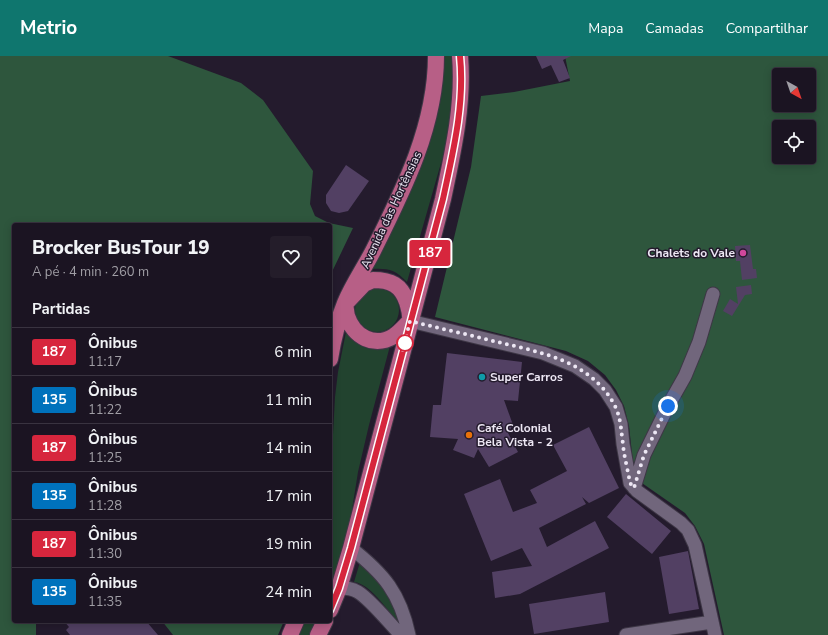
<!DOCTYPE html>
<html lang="pt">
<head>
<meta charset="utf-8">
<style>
	:root { --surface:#1b1422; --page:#241d2a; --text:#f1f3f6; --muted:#a09ea5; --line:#393340; --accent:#0f766e }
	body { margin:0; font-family:"Nunito Sans",sans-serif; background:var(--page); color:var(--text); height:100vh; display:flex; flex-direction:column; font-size:15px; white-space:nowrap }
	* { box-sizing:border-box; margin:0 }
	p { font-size:13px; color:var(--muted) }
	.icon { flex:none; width:22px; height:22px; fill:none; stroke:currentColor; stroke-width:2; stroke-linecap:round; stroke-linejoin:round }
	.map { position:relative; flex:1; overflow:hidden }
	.sheet { position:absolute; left:12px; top:167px; width:320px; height:400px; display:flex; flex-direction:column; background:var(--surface); border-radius:4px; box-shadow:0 2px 10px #0003,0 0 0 1px var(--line) }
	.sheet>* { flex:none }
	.badge { padding:0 8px; border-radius:3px; font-size:14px; line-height:26px }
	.needle { width:26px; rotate:140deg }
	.buttons { position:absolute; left:772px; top:12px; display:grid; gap:8px }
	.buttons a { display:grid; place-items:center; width:44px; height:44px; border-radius:4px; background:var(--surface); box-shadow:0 2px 10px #0003,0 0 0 1px var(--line); font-size:20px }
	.you { position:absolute; width:20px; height:20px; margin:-10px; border:3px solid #fff; border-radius:50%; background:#1a73e8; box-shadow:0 0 0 6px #1a73e833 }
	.map>.badge { position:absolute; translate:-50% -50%; box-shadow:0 0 0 2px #fff }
	h2 { padding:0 20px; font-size:15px; line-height:36px }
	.round { display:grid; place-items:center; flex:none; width:42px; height:42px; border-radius:4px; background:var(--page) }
	.head { display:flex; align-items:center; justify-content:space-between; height:68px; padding:0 20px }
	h1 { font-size:19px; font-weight:800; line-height:30px }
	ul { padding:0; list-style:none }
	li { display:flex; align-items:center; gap:12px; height:48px; padding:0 20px; border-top:1px solid var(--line) }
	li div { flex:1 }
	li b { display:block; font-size:15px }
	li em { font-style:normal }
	li .badge { min-width:44px; font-weight:700; text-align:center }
	header { display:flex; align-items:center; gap:24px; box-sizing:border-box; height:56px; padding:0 20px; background:var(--accent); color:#fff }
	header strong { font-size:19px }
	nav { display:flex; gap:22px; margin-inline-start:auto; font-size:14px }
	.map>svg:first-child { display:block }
	.green { fill:#22432f }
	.forest { fill:#2e563d; fill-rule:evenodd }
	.building { fill:#524063 }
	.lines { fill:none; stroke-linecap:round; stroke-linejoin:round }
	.minor-casing { stroke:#3e3746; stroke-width:15 }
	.major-casing { stroke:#3e3746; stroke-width:18 }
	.minor { stroke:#71667c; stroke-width:13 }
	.major { stroke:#b75f86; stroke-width:16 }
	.line-casing { stroke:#fff; stroke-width:9 }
	.line { stroke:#d7263d; stroke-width:6 }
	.walk { stroke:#ede7f4; stroke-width:4; stroke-dasharray:0 7.2 }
	.hotel-dot { fill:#d1479c; stroke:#241b2d; stroke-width:1.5 }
	.stop-dot { fill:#fff; stroke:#d7263d; stroke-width:2 }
	.culture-dot { fill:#0f9aa8; stroke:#241b2d; stroke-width:1.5 }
	.food-dot { fill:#e8710a; stroke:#241b2d; stroke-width:1.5 }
	.labels { text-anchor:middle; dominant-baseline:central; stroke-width:3; stroke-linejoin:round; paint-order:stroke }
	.street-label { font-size:12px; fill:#ede7f4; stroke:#241b2d }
	.poi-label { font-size:12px; font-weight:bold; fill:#ede7f4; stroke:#241b2d; text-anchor:start }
</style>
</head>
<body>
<header>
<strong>Metrio</strong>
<nav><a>Mapa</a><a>Camadas</a><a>Compartilhar</a></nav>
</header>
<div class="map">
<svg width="828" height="579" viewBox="0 0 828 579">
	<rect width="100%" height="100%" fill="#241b2d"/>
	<path class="green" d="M444 0H454L453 35 449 72 443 100 407 226C395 213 387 212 370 213 404 145 444 78 444 0Z
		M355 254a22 22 0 1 1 44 0a22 22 0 1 1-44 0Z
		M347 271 391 286 369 369 358 416 348 479 330 538V434L335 341 338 316Z
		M360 506 374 518 400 558 396 564C386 552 370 528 354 526Z
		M304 565H318L311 579H298Z"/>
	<path class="forest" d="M0 0H168L241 27 263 44 313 115 310 148 315 160 329 167 353 172 330 220V169H14V565H36V579H0Z
		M565 0H828V579H724L704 488 695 470 685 457 639 425 634 416 629 370 624 350 616 334 605 319 588 305 566 295 435 261 471 111 481 40 514 36 570 25ZM779 19H809V49H779ZM779 71H809V101H779Z
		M162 565H284L278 579H173Z"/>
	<path class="building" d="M536 0H571L563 4 570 22 559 26 551 9 542 13Z
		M346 109 369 125 348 155 339 157 331 155 326 147V139Z
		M750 189 753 213H756L757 222 742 224 740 205H736L735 190Z
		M751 229 752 238 745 239 732 260 723 255 730 243 738 248 736 231Z
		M447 297 522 306 518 345 504 344 513 369 508 377 518 396 489 411 478 393 474 402 453 394 458 383 430 381 433 349H441Z
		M589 371 619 432 589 447 582 441 586 448 539 472 547 491 595 465 609 492 520 538 495 542 492 516 532 510 522 492 491 505 464 438 500 423 513 456 537 447 530 434 567 415 553 389Z
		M626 438 671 475 652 498 607 461Z
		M688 495 699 553 669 558 659 501Z
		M605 536 609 566 534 578 529 548Z
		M64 565H146L158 579H70L66 574 69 571Z"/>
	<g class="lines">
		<g class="minor-casing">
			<path id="minor" d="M410 265 543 297 575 310 594 323 605 334 616 351 621 368 623 388 630 427 637 435 681 467 688 474 695 489 715 579
				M634 432 644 399 668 350 685 320 699 286 713 238
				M351 492C384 518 400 537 409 579
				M339 532C346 532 352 532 358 536 371 544 389 567 401 579
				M626 579 712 566"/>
		</g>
		<g class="major-casing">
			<path id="major" d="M373 224C391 224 401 229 407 246 409 253 411 258 410 265 405 270 400 276 394 280 374 292 354 281 347 260 346 256 346 252 345 248L364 228Z
				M330 303C333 284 338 264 345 247 353 228 365 211 374 193 404 133 436 69 436 0
				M330 554 339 532 351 492 443 143C453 96 464 48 460 0
				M290 579 296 565
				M318 579 325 565"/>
		</g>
		<use href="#minor" class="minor"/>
		<use href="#major" class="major"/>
	</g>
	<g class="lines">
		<g class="line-casing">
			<path id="line" d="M330 554 339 532 351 492 443 143C453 96 465 48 460 0"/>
		</g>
		<use href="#line" class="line"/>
		<path class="walk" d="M405 287 403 294 410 265C438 272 466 278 493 285 539 296 591 304 615 350 621 362 621 375 623 388 624 401 628 414 630 427L634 432 644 399 668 350"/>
	</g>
	<circle class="hotel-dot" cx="743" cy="197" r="4"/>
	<circle class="stop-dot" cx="405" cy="287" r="8"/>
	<circle class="culture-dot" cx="482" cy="321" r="4"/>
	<circle class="food-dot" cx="469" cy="379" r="4"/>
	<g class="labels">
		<g class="street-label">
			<text transform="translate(391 154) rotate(-65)">Avenida das Hortênsias</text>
		</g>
		<g class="poi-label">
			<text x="735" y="197" text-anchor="end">Chalets do Vale</text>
			<text x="490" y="321">Super Carros</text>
			<text x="477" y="372">Café Colonial<tspan x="477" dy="14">Bela Vista - 2</tspan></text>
		</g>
	</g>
</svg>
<div class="buttons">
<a><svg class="needle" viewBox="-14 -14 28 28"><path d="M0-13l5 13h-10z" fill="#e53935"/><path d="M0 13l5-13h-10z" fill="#a09ea5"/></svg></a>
<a><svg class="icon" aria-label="locate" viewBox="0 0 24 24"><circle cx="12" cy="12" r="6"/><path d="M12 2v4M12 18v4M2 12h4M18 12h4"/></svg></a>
</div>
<div class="you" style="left:668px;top:350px"></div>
<b class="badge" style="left:430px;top:197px;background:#d7263d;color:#fff">187</b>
<section class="sheet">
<div class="head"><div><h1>Brocker BusTour 19</h1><p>A pé · 4 min · 260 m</p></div><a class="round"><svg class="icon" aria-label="heart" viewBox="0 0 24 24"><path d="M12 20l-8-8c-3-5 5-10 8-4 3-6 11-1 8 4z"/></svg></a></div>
<h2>Partidas</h2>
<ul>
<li><span class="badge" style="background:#d7263d;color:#fff">187</span><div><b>Ônibus</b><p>11:17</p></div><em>6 min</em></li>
<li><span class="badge" style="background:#0072bc;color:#fff">135</span><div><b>Ônibus</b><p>11:22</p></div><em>11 min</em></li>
<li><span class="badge" style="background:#d7263d;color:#fff">187</span><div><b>Ônibus</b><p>11:25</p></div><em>14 min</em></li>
<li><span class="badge" style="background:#0072bc;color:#fff">135</span><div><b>Ônibus</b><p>11:28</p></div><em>17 min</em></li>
<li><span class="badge" style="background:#d7263d;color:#fff">187</span><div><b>Ônibus</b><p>11:30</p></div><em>19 min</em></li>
<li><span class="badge" style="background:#0072bc;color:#fff">135</span><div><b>Ônibus</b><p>11:35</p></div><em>24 min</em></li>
</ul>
</section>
</div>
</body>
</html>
